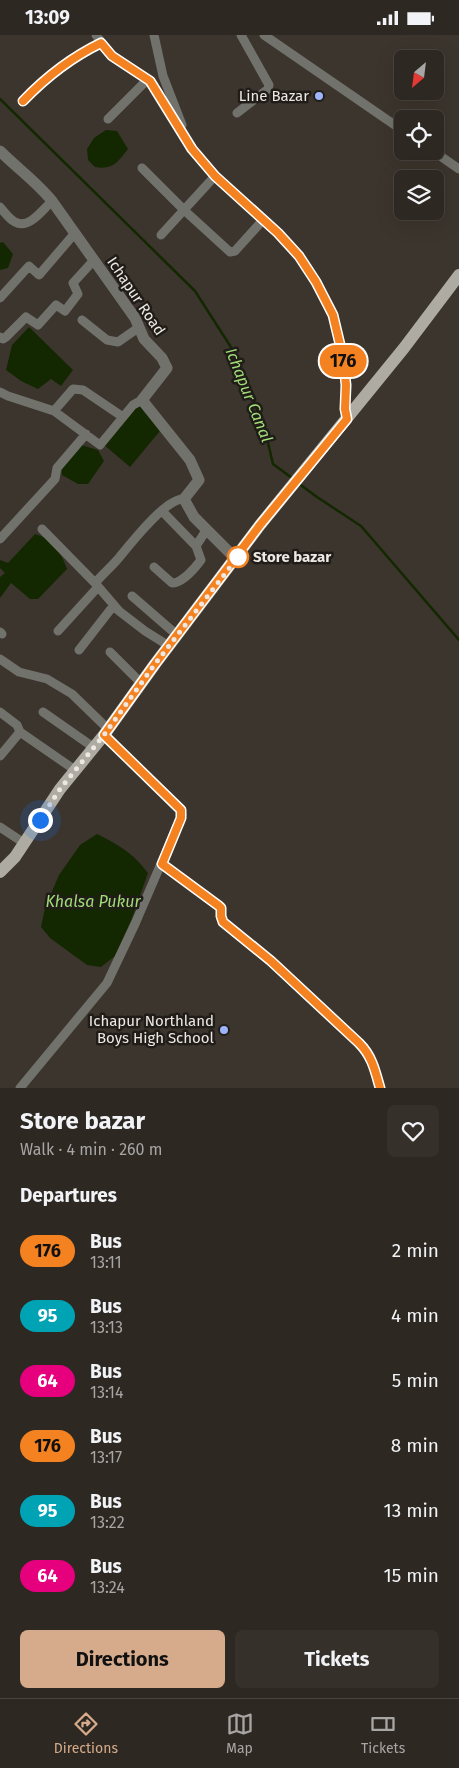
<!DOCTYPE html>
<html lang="en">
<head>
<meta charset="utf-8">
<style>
	:root { --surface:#2d2822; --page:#35302a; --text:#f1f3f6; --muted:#a7a6a5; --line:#484440; --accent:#d6ab8b }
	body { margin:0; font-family:"Fira Sans",sans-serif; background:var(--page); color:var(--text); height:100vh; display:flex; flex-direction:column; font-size:19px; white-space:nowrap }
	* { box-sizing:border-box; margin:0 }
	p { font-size:16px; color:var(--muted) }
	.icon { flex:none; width:28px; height:28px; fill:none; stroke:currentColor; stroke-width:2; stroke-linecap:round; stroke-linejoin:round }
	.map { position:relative; height:1053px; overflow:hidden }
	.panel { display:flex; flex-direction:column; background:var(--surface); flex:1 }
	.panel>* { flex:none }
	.badge { padding:0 10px; border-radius:16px; font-size:18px; line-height:32px }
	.needle { width:32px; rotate:208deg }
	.controls { position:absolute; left:394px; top:15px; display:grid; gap:10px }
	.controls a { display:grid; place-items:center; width:50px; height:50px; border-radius:8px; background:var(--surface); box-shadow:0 5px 20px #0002,0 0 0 1px var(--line); font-size:25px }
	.you { position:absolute; width:25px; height:25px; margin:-12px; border:4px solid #fff; border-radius:50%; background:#1a73e8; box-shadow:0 0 0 8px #1a73e833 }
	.map>.badge { position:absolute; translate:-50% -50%; box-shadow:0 0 0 2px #fff }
	h2 { padding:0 20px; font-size:19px; line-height:45px }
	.round { display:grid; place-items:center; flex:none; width:52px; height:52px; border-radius:8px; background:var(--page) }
	.head { display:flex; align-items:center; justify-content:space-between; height:85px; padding:0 20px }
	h1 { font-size:24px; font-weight:700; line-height:38px }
	.primary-button { display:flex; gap:10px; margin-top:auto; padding:10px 20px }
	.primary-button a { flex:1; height:58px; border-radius:8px; background:var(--accent); color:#111; font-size:20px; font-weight:700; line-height:58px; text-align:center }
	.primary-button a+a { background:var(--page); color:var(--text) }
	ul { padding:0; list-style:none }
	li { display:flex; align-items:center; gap:15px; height:65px; padding:0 20px }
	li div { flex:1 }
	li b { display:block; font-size:19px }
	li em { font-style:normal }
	li .badge { min-width:55px; font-weight:700; text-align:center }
	.status { display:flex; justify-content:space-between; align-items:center; height:35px; padding:0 25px; background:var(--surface); direction:ltr }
	.status svg { height:14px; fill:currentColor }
	.menu { display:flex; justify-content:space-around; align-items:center; height:70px; border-top:1px solid var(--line); background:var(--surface); font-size:14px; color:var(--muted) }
	.menu a { display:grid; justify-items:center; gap:2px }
	.menu .on { color:var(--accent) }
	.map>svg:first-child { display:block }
	.water { fill:#132801 }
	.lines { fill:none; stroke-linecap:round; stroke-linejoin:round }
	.stream { stroke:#132801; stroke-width:2.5 }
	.minor { stroke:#72726d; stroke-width:9 }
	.tertiary { stroke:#72726d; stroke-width:11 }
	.primary { stroke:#aeaca2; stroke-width:12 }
	.line-casing { stroke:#fff; stroke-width:11 }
	.line { stroke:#f58220; stroke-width:8 }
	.walk { stroke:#ede8e3; stroke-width:5; stroke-dasharray:0 9 }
	.poi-dot { fill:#9eb4fd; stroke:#201d19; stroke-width:2 }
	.stop-dot { fill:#fff; stroke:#f58220; stroke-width:2.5 }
	.labels { text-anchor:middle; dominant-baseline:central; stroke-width:5; stroke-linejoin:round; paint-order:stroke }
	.poi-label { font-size:15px; fill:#ede8e3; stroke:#201d19; text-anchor:end }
	.street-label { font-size:15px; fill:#ede8e3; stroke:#201d19 }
	.stop-label { font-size:15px; font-weight:bold; fill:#ede8e3; stroke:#201d19; text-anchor:start }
	.water-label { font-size:16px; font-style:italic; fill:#a1dd77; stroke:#201d19 }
</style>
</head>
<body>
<div class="status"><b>13:09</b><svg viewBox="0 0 49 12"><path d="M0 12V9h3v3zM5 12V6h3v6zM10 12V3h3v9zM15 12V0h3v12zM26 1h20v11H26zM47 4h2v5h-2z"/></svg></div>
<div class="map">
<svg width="459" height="1053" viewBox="0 0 459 1053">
	<rect width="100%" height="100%" fill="#3c352d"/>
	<path class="water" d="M106 95 117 96 128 114C118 127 113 135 95 132L88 125 87 114 94 103Z
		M3 207 13 219 8 233 0 235V208Z
		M29 292 73 335 61 351 51 344 38 354 21 346 6 335 12 310Z
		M141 371 160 396 130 432 103 409 135 373Z
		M81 410 98 415 104 426 88 449H78L62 440C60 428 72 418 81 410Z
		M35 499C52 503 62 519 67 534L38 564H30L11 548 0 563V542L5 538 0 533V525L8 528Z
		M97 799C119 810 133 818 148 838L132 883 115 921 101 932 87 930 50 903 41 892 45 873 59 840 80 810Z"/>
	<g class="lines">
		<path class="stream" d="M0 64 195 256 236 320 265 395 273 429 292 443
			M298 448 317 462 361 491 459 605"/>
		<path class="minor" d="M96 0 110 19 150 46 191 114 215 141 278 197 299 221 316 247 333 281 343 322 346 350 345 374 347 383
			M154 0 163 41 182 90
			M264 0 402 95
			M23 66C47 41 70 23 101 8
			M237 78 268 54 269 50 241 0
			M108 84 148 44
			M433 116 459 134
			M142 133 184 175 230 217 235 216 263 185
			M0 172C4 177 9 184 15 187 29 195 43 174 52 166
			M161 200 215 141
			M0 263 29 231 39 240 75 198
			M82 285 107 305 118 307 138 293
			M0 302 3 304 6 302 26 282 38 290 56 270 65 276 78 259 73 248 94 225
			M0 357 8 361 54 376 100 410 133 370 142 365
			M54 376 73 354 83 355 123 382
			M162 476 196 511
			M42 494 95 548 119 576 145 596 169 611
			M0 504 55 444 57 433 86 399
			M154 532 172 548C182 548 195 533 201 525L196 511 207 494
			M95 548C102 540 110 533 117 525 129 511 166 462 184 464
			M132 561 177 600
			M58 596 98 552
			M0 597 2 599
			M79 615 114 570
			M110 617 141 648
			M0 624 19 637 47 644 72 659 108 694
			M0 677 17 690 20 697 75 735
			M43 677 93 712
			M0 721 20 697
			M0 792 24 808
			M162 829 219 871 221 873V881L223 887 271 927 359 1008C372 1021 375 1035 380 1053
			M20 1053 107 948 135 889 182 780 181 775 104 700"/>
		<path class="tertiary" d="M0 116C17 133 37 147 52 166L135 283 144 304 162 323 167 333 142 365 190 425 199 445 184 464 194 482 236 524"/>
		<path class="primary" d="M0 837 15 822 60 754 104 700 155 629 260 490 404 313 459 240"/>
	</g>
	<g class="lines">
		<g class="line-casing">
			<path id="line" d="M23 66C46 42 70 23 101 8L112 21 150 46 192 114 215 141 278 198 299 221 316 247 333 280 343 322 346 350 345 374 347 384 260 490 155 629 104 700 181 775V783L162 829 219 871 221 873V881L223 887 271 926 359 1008C372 1021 375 1035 380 1053"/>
		</g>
		<use href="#line" class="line"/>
		<path class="walk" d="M40 785 60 754 104 700 155 629 238 522"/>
	</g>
	<g class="poi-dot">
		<circle cx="319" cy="61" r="5"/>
		<circle cx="224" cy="995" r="5"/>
	</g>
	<circle class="stop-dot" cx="238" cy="522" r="10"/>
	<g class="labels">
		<g class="poi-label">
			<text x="309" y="61">Line Bazar</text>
			<text x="214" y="986">Ichapur Northland<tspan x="214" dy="17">Boys High School</tspan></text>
		</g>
		<g class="street-label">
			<text transform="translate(136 261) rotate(56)">Ichapur Road</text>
		</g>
		<g class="stop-label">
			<text x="253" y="522">Store bazar</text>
		</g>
		<g class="water-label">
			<text transform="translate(249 360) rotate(68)">Ichapur Canal</text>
			<text x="93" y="866">Khalsa Pukur</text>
		</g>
	</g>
</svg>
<div class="controls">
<a><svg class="needle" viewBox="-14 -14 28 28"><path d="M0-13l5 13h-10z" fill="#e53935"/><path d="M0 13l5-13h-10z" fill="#a7a6a5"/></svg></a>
<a><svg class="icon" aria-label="locate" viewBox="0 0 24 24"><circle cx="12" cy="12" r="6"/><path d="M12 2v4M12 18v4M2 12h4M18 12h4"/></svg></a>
<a><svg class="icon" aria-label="layers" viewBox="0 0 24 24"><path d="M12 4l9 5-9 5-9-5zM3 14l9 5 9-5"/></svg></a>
</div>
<div class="you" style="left:40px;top:785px"></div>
<b class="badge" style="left:343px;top:326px;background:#f58220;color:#111">176</b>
</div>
<section class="panel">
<div class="head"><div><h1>Store bazar</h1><p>Walk · 4 min · 260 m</p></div><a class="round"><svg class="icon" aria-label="heart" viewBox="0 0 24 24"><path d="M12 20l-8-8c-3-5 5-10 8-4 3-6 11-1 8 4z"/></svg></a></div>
<h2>Departures</h2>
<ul>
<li><span class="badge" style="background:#f58220;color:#111">176</span><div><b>Bus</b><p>13:11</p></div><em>2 min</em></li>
<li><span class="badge" style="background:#00a3b4;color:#fff">95</span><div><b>Bus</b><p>13:13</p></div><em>4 min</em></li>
<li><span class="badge" style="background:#e6007e;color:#fff">64</span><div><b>Bus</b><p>13:14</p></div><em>5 min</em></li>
<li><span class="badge" style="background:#f58220;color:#111">176</span><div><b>Bus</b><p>13:17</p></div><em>8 min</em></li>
<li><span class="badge" style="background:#00a3b4;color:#fff">95</span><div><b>Bus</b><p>13:22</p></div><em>13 min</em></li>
<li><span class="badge" style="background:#e6007e;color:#fff">64</span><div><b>Bus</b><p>13:24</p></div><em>15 min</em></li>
</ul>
<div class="primary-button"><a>Directions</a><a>Tickets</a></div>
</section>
<nav class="menu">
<a class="on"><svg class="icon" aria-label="directions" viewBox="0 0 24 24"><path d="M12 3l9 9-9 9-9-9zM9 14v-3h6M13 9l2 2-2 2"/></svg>Directions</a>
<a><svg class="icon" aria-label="map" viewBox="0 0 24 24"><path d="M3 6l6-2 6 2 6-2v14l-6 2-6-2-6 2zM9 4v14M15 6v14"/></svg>Map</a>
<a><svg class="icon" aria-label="tickets" viewBox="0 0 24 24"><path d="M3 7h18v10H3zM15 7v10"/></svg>Tickets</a>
</nav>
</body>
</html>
